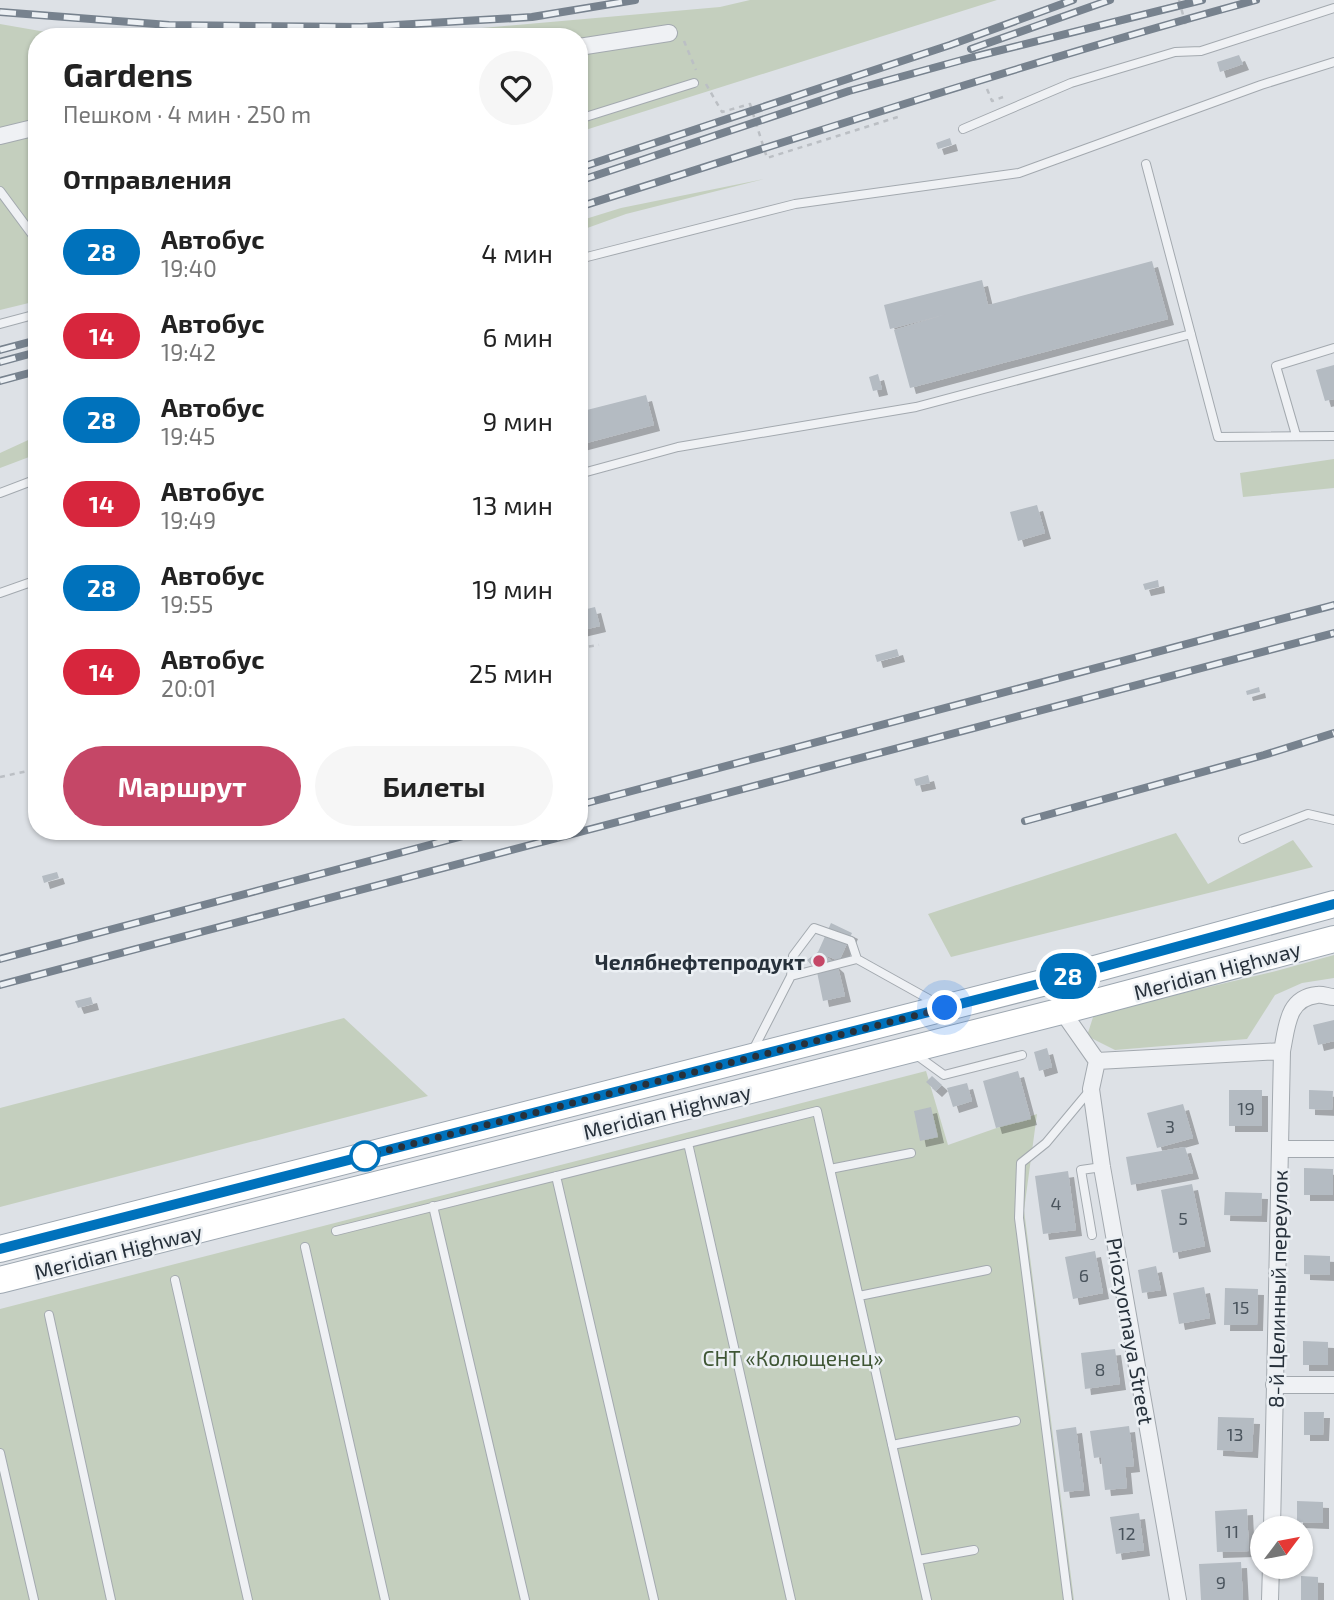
<!DOCTYPE html>
<html lang="ru">
<head>
<meta charset="utf-8">
<style>
	:root { --surface:#fff; --page:#f6f6f6; --text:#222; --muted:#767676; --accent:#c54767 }
	body { margin:0; font-family:"Exo 2",sans-serif; background:var(--page); color:var(--text); height:100vh; display:flex; flex-direction:column; font-size:26px; white-space:nowrap }
	* { box-sizing:border-box; margin:0 }
	p { font-size:23px; color:var(--muted) }
	.icon { flex:none; width:38px; height:38px; fill:none; stroke:currentColor; stroke-width:2; stroke-linecap:round; stroke-linejoin:round }
	.map { position:relative; flex:1; overflow:hidden }
	.panel { position:absolute; left:28px; top:28px; width:560px; height:812px; display:flex; flex-direction:column; background:var(--surface); border-radius:28px; box-shadow:0 2px 5px #0004 }
	.panel>* { flex:none }
	.badge { padding:0 14px; border-radius:23px; font-size:24px; line-height:46px }
	.needle { width:46px; rotate:58deg }
	.fabs { position:absolute; left:1250px; top:1516px; display:grid; gap:14px }
	.fabs a { display:grid; place-items:center; width:63px; height:63px; border-radius:50%; background:var(--surface); box-shadow:0 2px 5px #0004; font-size:35px }
	.you { position:absolute; width:35px; height:35px; margin:-18px; border:5px solid #fff; border-radius:50%; background:#1a73e8; box-shadow:0 0 0 10px #1a73e833 }
	.map>.badge { position:absolute; translate:-50% -50%; box-shadow:0 0 0 4px #fff }
	h2 { padding:0 35px; font-size:26px; line-height:63px }
	.round { display:grid; place-items:center; flex:none; width:74px; height:74px; border-radius:37px; background:var(--page) }
	.head { display:flex; align-items:center; justify-content:space-between; height:119px; padding:0 35px }
	h1 { font-size:33px; font-weight:700; line-height:52px }
	.primary-button { display:flex; gap:14px; margin-top:auto; padding:14px 35px }
	.primary-button a { flex:1; height:80px; border-radius:42px; background:var(--accent); color:#fff; font-size:28px; font-weight:700; line-height:80px; text-align:center }
	.primary-button a+a { background:var(--page); color:var(--text) }
	ul { padding:0; list-style:none }
	li { display:flex; align-items:center; gap:21px; height:84px; padding:0 35px }
	li div { flex:1 }
	li b { display:block; font-size:26px }
	li em { font-style:normal }
	li .badge { min-width:77px; font-weight:700; text-align:center }
	.map>svg:first-child { display:block }
	.green { fill:#c4cfbe }
	.building { fill:#b4bbc2; filter:url(#shadow) }
	.lines { fill:none; stroke-linecap:round; stroke-linejoin:round }
	.lane-casing { stroke:#a3a9af; stroke-width:10 }
	.street-casing { stroke:#a3a9af; stroke-width:18 }
	.primary-casing { stroke:#9da7b1; stroke-width:28 }
	.path { stroke:#bbbfc4; stroke-width:2.5; stroke-dasharray:5 5; stroke-linecap:butt }
	.lane { stroke:#eff1f4; stroke-width:8 }
	.street { stroke:#eff1f4; stroke-width:16 }
	.primary { stroke:#fff; stroke-width:26 }
	.rail-casing { stroke:#77828e; stroke-width:8 }
	.rail { stroke:#ecf0f4; stroke-width:5; stroke-dasharray:16; stroke-linecap:butt }
	.line-casing { stroke:#fff; stroke-width:16 }
	.line { stroke:#0072bc; stroke-width:10 }
	.walk { stroke:#27313b; stroke-width:7; stroke-dasharray:0 12.6 }
	.poi-dot { fill:#c54767; stroke:#ecf0f4; stroke-width:2.5 }
	.stop-dot { fill:#fff; stroke:#0072bc; stroke-width:3.5 }
	.labels { text-anchor:middle; dominant-baseline:central; stroke-width:5; stroke-linejoin:round; paint-order:stroke }
	.number-label { font-size:18px; fill:#4a545d }
	.poi-label { font-size:21px; font-weight:bold; fill:#27313b; stroke:#ecf0f4; text-anchor:end }
	.street-label { font-size:21px; fill:#27313b; stroke:#ecf0f4 }
	.park-label { font-size:21px; fill:#3f5635; stroke:#ecf0f4 }
</style>
</head>
<body>
<div class="map">
<svg width="1334" height="1600" viewBox="0 0 1334 1600">
	<defs>
		<filter id="shadow"><feDropShadow dx="6" dy="6" stdDeviation="0" flood-color="#0004"/></filter>
	</defs>
	<rect width="100%" height="100%" fill="#dde1e6"/>
	<path class="green" d="M750 0H997L579 132V37H381L720 7Z
		M0 24 63 35 107 37H37V301L0 310Z
		M764 179 626 214 579 231V221L621 208Z
		M37 436V454L0 468V453Z
		M1334 459V488L1243 497 1240 473Z
		M1176 833 1208 884 1293 840 1313 867 951 957 928 914Z
		M1334 955V978L1302 983 1275 995 1247 1039 1115 1050 1087 1036 1094 1014 1276 971Z
		M344 1018 428 1096 0 1207V1108Z
		M926 1071 948 1145 1037 1114 1024 1210 1074 1600H0V1309Z"/>
	<path class="building" d="M1239 55 1243 64 1220 72 1217 62Z
		M950 138 952 145 938 149 936 143Z
		M1152 261 1168 319 910 388 894 330 947 314 890 329 884 305 982 280 988 305Z
		M1334 365V399L1325 401 1316 370Z
		M878 374 882 389 873 391 869 377Z
		M646 395 654 425 579 445V412Z
		M1037 505 1045 533 1018 541 1010 512Z
		M1158 580 1159 587 1145 590 1143 584Z
		M595 607 600 626 579 631V611Z
		M897 649 899 656 877 662 875 655Z
		M1259 687 1260 692 1247 695 1246 691Z
		M928 775 930 783 916 786 914 779Z
		M57 872 59 878 44 883 42 876Z
		M831 923 852 933 839 961 825 955 838 967 845 996 823 1001 817 972 807 960 818 952Z
		M91 997 93 1004 78 1008 75 1001Z
		M1334 1020V1041L1318 1045 1313 1025Z
		M1047 1048 1052 1067 1039 1071 1034 1052Z
		M1018 1071 1031 1119 996 1128 983 1081Z
		M932 1076 942 1085 936 1091 926 1082Z
		M967 1083 972 1101 953 1107 947 1088Z
		M1229 1090H1262V1126H1229Z
		M1309 1090 1333 1091 1332 1110 1309 1109Z
		M1183 1104 1193 1138 1157 1148 1147 1113Z
		M931 1107 938 1137 920 1141 914 1111Z
		M1185 1147 1193 1173 1131 1185 1126 1157Z
		M1304 1168 1333 1169V1195H1304Z
		M1068 1171 1076 1230 1043 1234 1035 1176Z
		M1192 1184 1205 1246 1173 1253 1161 1190Z
		M1225 1192 1262 1193 1261 1216 1224 1215Z
		M1095 1251 1103 1293 1073 1299 1065 1257Z
		M1304 1255 1330 1256V1275L1304 1274Z
		M1156 1266 1161 1290 1142 1293 1138 1270Z
		M1204 1287 1210 1318 1179 1324 1173 1293Z
		M1225 1288 1258 1289 1257 1325H1224Z
		M1303 1341 1328 1342V1365H1303Z
		M1115 1349 1120 1384 1085 1389 1081 1353Z
		M1304 1412H1324L1323 1435H1304Z
		M1218 1417 1254 1418 1252 1452 1217 1450Z
		M1129 1426 1134 1466 1125 1467 1127 1488 1105 1490 1101 1457 1094 1458 1090 1431Z
		M1076 1427 1084 1490 1064 1492 1056 1430Z
		M1297 1501 1323 1502V1523L1297 1522Z
		M1247 1509 1249 1551 1217 1552 1215 1511Z
		M1139 1513 1144 1550 1116 1554 1110 1517Z
		M1241 1562 1243 1600H1201L1199 1564Z
		M1301 1576 1318 1577V1600H1301Z"/>
	<g class="lines">
		<g class="lane-casing">
			<path id="lane" d="M579 119 694 83
				M963 129 1071 83 1175 52 1201 51 1334 8
				M1146 164 1218 437 1334 436
				M0 191 37 241
				M579 259 795 204 1019 173 1261 85 1334 62
				M0 324 37 314
				M1296 435 1276 366 1334 348
				M579 474 678 447 916 407 1191 334
				M0 493 37 479
				M0 593 37 580
				M1243 839 1308 814 1334 820
				M791 976 793 956 814 928 851 941 857 959
				M753 1050 791 976 857 959 936 1003
				M915 1054 944 1075 1022 1055
				M688 1143 791 1600
				M830 1169 911 1153
				M556 1176 654 1600
				M433 1206 525 1600
				M336 1231 817 1111 927 1600
				M1092 1235 1081 1170 1102 1167
				M305 1247 385 1600
				M175 1280 248 1600
				M859 1296 987 1270
				M49 1315 111 1600
				M892 1445 1016 1421
				M0 1453 34 1600
				M918 1560 974 1550
				M1068 1600 1019 1218 1021 1163 1046 1143 1091 1089"/>
		</g>
		<g class="street-casing">
			<path id="street" d="M579 47 669 33
				M0 136 37 127
				M1062 1011 1097 1061 1282 1051
				M1097 1061 1091 1089 1102 1167 1178 1600
				M1280 1149H1334
				M1274 1385H1334
				M1272 1528 1282 1051C1287 1027 1287 998 1317 995 1322 994 1329 997 1334 997
				M1270 1600 1271 1566"/>
		</g>
		<g class="primary-casing">
			<path id="primary" d="M0 1249 1054 980 1334 904
				M0 1280 1062 1011 1334 939"/>
		</g>
		<path class="path" d="M1179 0 1186 26
			M684 41 696 70
			M706 84 722 112 750 104 767 158 901 116
			M987 89 992 101 1003 97
			M579 648 599 645
			M0 777 37 769"/>
		<use href="#lane" class="lane"/>
		<use href="#street" class="street"/>
		<use href="#primary" class="primary"/>
		<g class="rail-casing">
			<path id="rail" d="M0 12 169 25 362 27 532 17 635 0
				M971 49 1110 0
				M579 168 950 45 1073 0
				M579 181 849 91 973 57 1202 0
				M579 207C804 136 1028 62 1256 0
				M0 350 37 340
				M0 362 37 352
				M0 381 37 371
				M579 805 1334 605
				M1025 821 1264 755 1334 733
				M0 959 482 831
				M0 985 1334 633"/>
		</g>
		<use href="#rail" class="rail"/>
	</g>
	<g class="lines">
		<g class="line-casing">
			<path id="line" d="M0 1249 1054 980 1334 904"/>
		</g>
		<use href="#line" class="line"/>
		<path class="walk" d="M365 1156 945 1008"/>
	</g>
	<circle class="poi-dot" cx="819" cy="961" r="7"/>
	<circle class="stop-dot" cx="365" cy="1156" r="14"/>
	<g class="labels">
		<g class="number-label">
			<text x="1246" y="1108">19</text>
			<text x="1170" y="1126">3</text>
			<text x="1056" y="1203">4</text>
			<text x="1183" y="1218">5</text>
			<text x="1084" y="1275">6</text>
			<text x="1241" y="1307">15</text>
			<text x="1100" y="1369">8</text>
			<text x="1235" y="1434">13</text>
			<text x="1232" y="1531">11</text>
			<text x="1127" y="1533">12</text>
			<text x="1221" y="1582">9</text>
		</g>
		<g class="poi-label">
			<text x="805" y="961">Челябнефтепродукт</text>
		</g>
		<g class="street-label">
			<text transform="translate(1217 970) rotate(-15)">Meridian Highway</text>
			<text transform="translate(667 1111) rotate(-14)">Meridian Highway</text>
			<text transform="translate(118 1251) rotate(-14)">Meridian Highway</text>
			<text transform="translate(1277 1289) rotate(-89)">8-й Целинный переулок</text>
			<text transform="translate(1131 1331) rotate(80)">Priozyornaya Street</text>
		</g>
		<g class="park-label">
			<text x="793" y="1357">СНТ «Колющенец»</text>
		</g>
	</g>
</svg>
<div class="fabs">
<a><svg class="needle" viewBox="-14 -14 28 28"><path d="M0-13l5 13h-10z" fill="#e53935"/><path d="M0 13l5-13h-10z" fill="#767676"/></svg></a>
</div>
<div class="you" style="left:945px;top:1008px"></div>
<b class="badge" style="left:1068px;top:976px;background:#0072bc;color:#fff">28</b>
<section class="panel">
<div class="head"><div><h1>Gardens</h1><p>Пешком · 4 мин · 250 m</p></div><a class="round"><svg class="icon" aria-label="heart" viewBox="0 0 24 24"><path d="M12 20l-8-8c-3-5 5-10 8-4 3-6 11-1 8 4z"/></svg></a></div>
<h2>Отправления</h2>
<ul>
<li><span class="badge" style="background:#0072bc;color:#fff">28</span><div><b>Автобус</b><p>19:40</p></div><em>4 мин</em></li>
<li><span class="badge" style="background:#d7263d;color:#fff">14</span><div><b>Автобус</b><p>19:42</p></div><em>6 мин</em></li>
<li><span class="badge" style="background:#0072bc;color:#fff">28</span><div><b>Автобус</b><p>19:45</p></div><em>9 мин</em></li>
<li><span class="badge" style="background:#d7263d;color:#fff">14</span><div><b>Автобус</b><p>19:49</p></div><em>13 мин</em></li>
<li><span class="badge" style="background:#0072bc;color:#fff">28</span><div><b>Автобус</b><p>19:55</p></div><em>19 мин</em></li>
<li><span class="badge" style="background:#d7263d;color:#fff">14</span><div><b>Автобус</b><p>20:01</p></div><em>25 мин</em></li>
</ul>
<div class="primary-button"><a>Маршрут</a><a>Билеты</a></div>
</section>
</div>
</body>
</html>
